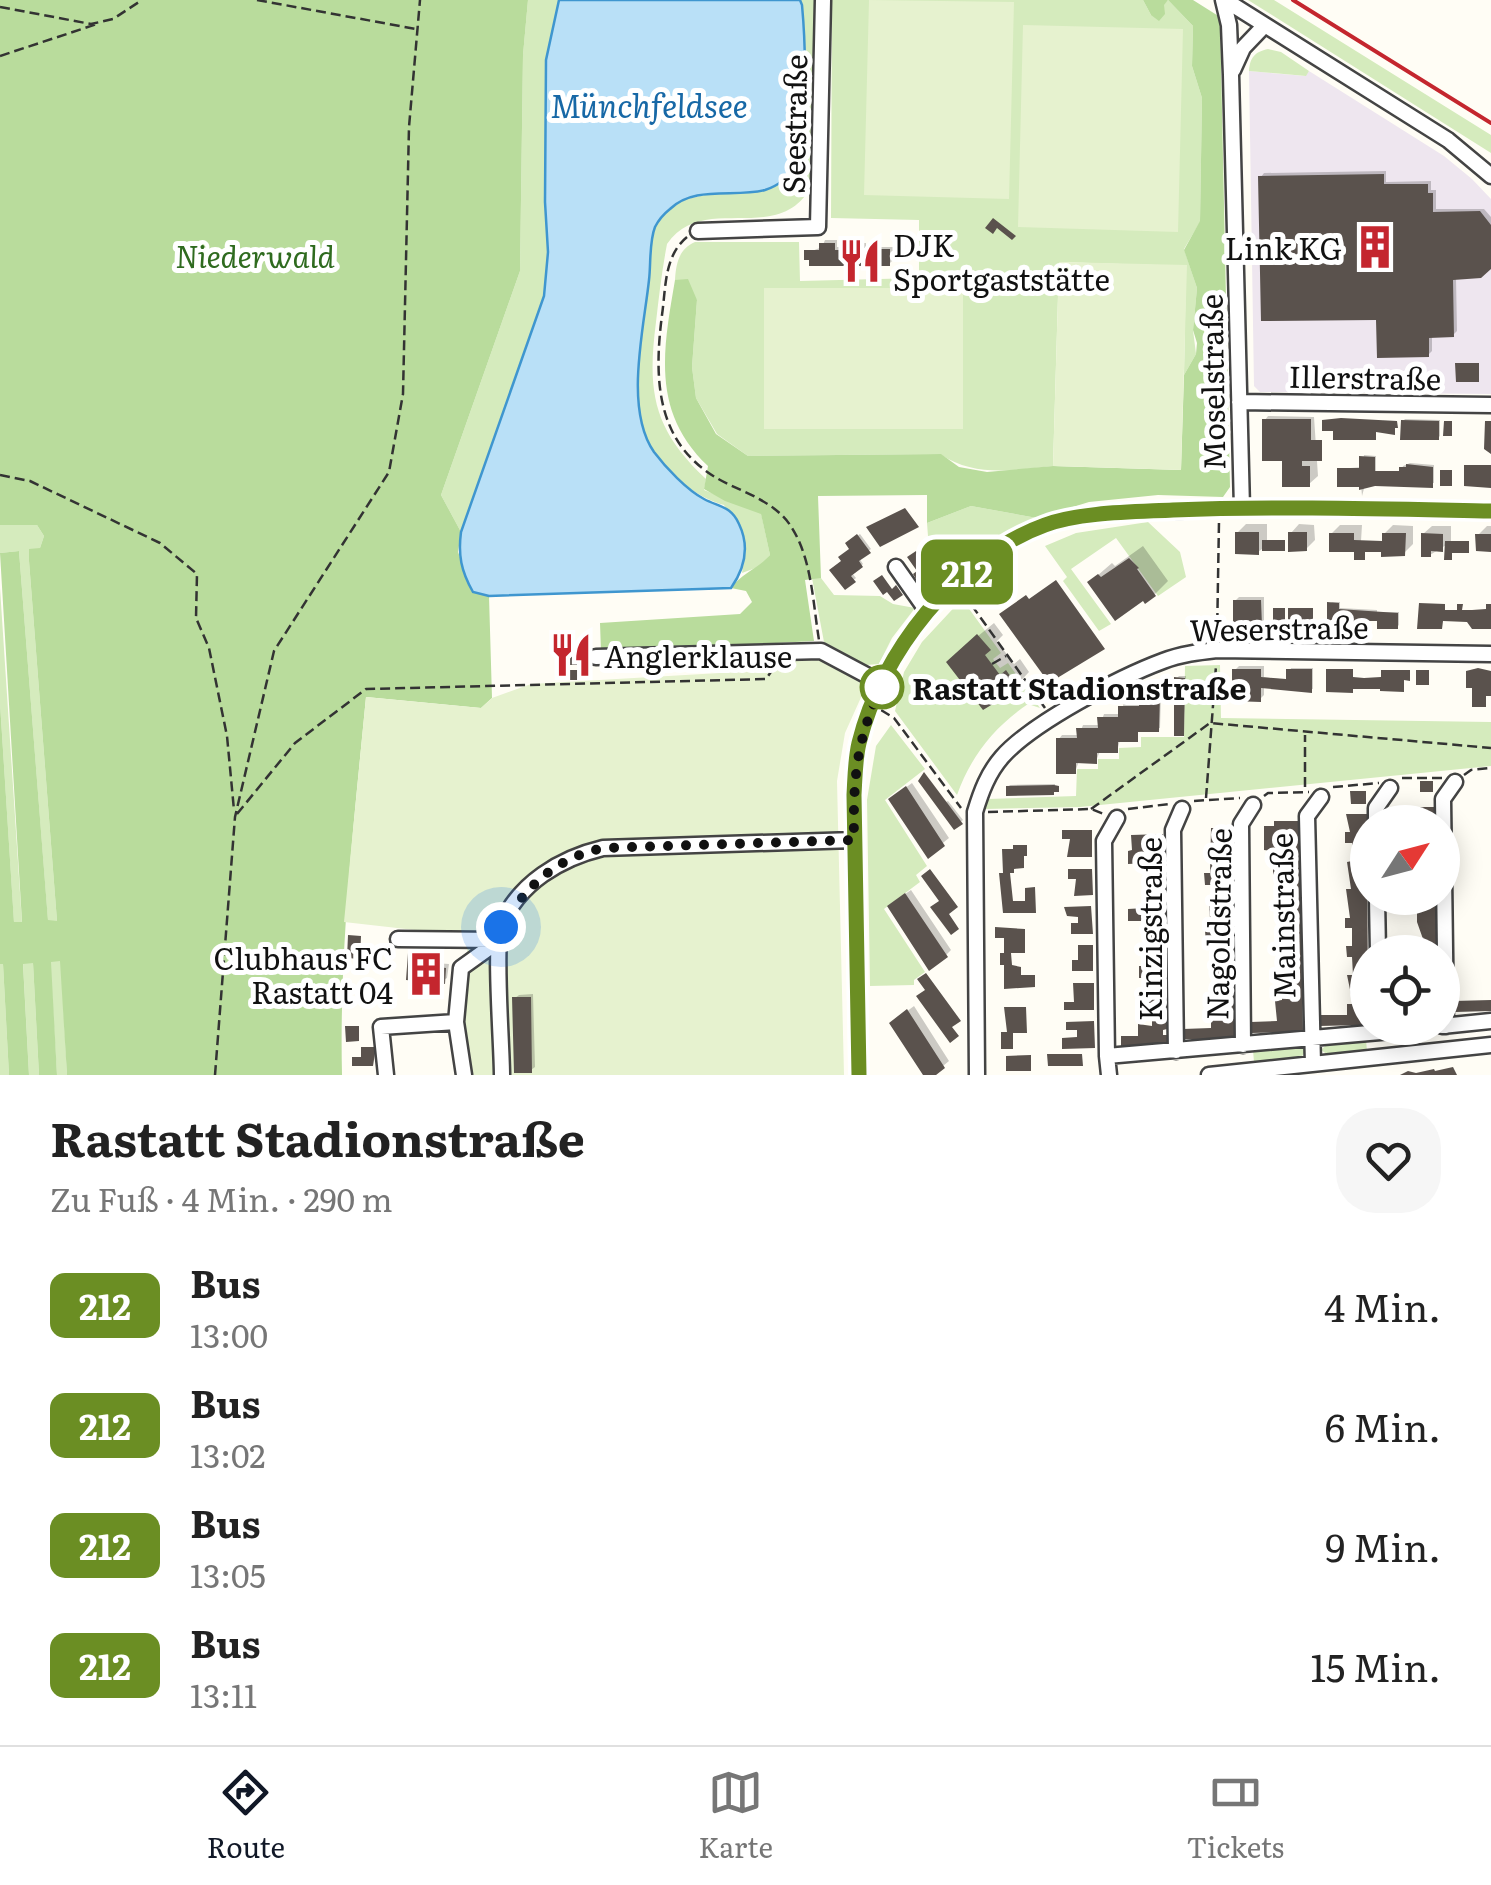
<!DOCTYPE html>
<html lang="de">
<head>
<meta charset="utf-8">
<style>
	:root { --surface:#fff; --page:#f6f6f6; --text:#222; --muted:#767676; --line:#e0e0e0; --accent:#111827 }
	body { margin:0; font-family:Literata,serif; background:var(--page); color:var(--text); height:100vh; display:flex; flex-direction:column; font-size:38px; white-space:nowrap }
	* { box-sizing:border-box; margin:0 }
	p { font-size:32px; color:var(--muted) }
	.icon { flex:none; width:55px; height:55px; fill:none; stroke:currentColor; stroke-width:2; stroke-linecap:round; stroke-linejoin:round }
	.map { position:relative; height:1075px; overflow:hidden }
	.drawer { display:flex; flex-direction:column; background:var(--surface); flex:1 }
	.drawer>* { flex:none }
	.badge { padding:0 20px; border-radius:15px; font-size:35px; line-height:65px }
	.needle { width:65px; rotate:54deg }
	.fabs { position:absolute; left:1350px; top:805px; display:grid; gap:20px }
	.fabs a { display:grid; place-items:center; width:110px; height:110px; border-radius:50%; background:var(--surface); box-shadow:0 5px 25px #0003; font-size:50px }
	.you { position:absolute; width:50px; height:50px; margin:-25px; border:8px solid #fff; border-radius:50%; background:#1a73e8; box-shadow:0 0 0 15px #1a73e833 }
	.map>.badge { position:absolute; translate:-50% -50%; box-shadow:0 0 0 5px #fff }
	.round { display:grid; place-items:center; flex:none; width:105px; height:105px; border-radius:40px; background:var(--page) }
	.overview { display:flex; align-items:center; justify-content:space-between; height:170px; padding:0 50px }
	h1 { font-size:48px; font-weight:700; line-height:75px }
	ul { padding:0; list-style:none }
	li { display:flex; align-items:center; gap:30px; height:120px; padding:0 50px }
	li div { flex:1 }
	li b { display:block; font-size:38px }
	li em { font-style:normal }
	li .badge { min-width:110px; font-weight:700; text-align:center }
	.tabs { display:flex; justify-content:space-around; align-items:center; height:140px; border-top:2px solid var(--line); background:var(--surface); font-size:28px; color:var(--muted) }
	.tabs a { display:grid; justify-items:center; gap:5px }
	.tabs .current { color:var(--accent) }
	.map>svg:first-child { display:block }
	.industrial { fill:#eee6ef }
	.green { fill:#d5ebbd }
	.forest { fill:#b9dc9c }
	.pitch { fill:#e6f2cf }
	.water { fill:#b9e0f7; stroke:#3f96cf; stroke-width:2.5 }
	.shadow { fill:#0003 }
	.building { fill:#5a524d }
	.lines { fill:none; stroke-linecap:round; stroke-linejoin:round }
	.minor-casing { stroke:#444; stroke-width:19 }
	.path { stroke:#333; stroke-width:2.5; stroke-dasharray:10 5; stroke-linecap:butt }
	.minor { stroke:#fff; stroke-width:14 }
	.rail { stroke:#c4262e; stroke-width:4 }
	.line-casing { stroke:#fff; stroke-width:22 }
	.line { stroke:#6b8e23; stroke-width:15 }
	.walk { stroke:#111; stroke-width:10; stroke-dasharray:0 18 }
	.stop-dot { fill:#fff; stroke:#6b8e23; stroke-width:5 }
	.labels { text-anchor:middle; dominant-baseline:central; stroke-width:10; stroke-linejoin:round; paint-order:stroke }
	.street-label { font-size:30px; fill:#111; stroke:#fff }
	.poi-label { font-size:30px; fill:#111; stroke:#fff; text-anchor:start }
	.park-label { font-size:30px; font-style:italic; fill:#2f6b1f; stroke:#fff }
	.stop-label { font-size:30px; font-weight:bold; fill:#111; stroke:#fff; text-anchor:start }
	.water-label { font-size:32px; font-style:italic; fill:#1768a6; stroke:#fff }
</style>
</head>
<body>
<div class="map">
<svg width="1491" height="1075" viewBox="0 0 1491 1075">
	<rect width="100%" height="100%" fill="#fffdf5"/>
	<path class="industrial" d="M1249 71 1305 76 1309 71 1444 156 1472 179 1491 199V394L1260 392 1254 386Z"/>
	<path class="green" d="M528 0H559L546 60 545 202 548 252 544 296 461 532 441 495 520 271 523 55Z
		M800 0H817L811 187C777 247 704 191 667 244 662 270 659 296 656 322 647 392 653 429 706 479L704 490 761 513 770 555 761 566 742 573 746 549 724 505C697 498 666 473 652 449 625 399 643 333 649 280 651 264 649 242 656 226 661 215 673 206 683 200L792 175C801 140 811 33 800 0Z
		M832 0H1143L1151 15 1168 0 1193 26 1192 66 1202 98 1200 222 1184 249 1197 288 1193 330 1196 354 1184 375 1186 266 1059 262 1053 466C1013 470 976 478 940 454L748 456 717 434 696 398 692 367 697 300 675 280C676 263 679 249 695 242H799L800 281 919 278V220L831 218Z
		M1248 0H1274L1491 135V153Z
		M1268 49 1281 52 1309 71 1306 76 1249 71C1250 57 1255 52 1268 49Z
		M971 506 1037 518C994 536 957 563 926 597L918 586 931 576 927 523Z
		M1148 522 1180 552 1186 577 1158 596 1116 538 1071 569 1111 624 1099 631 1063 581 1067 577 1045 546 1076 533Z
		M22 523 37 525 44 536 40 548 29 561 57 921H48L19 551 0 553V525Z
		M812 578H821L834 595 880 596 893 604 915 608 892 638 879 664 866 665 824 642Z
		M0 588 22 923H14L0 703Z
		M962 599 1001 653 993 659 1000 668 1008 663 1040 708 1028 704C994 727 971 756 957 795L895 711 904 672 922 642Z
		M1220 665 1221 718 1491 722V766L1080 807 985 809 988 799 1076 796 1077 769H1098V759H1119V748L1141 747V737H1184L1185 666Z
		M891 725 925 769 885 800 927 866 916 875 920 882 884 909 925 972 914 980V985L870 986 867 800 876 746Z
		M50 961H61L67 1075H57Z
		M23 963H33L39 1075H29Z
		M0 964H3L9 1075H0Z
		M1366 1040 1367 1051 1328 1055 1321 1050 1327 1044Z
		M1300 1045 1307 1050 1302 1056 1254 1062 1253 1050Z"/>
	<path class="forest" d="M0 0H528L523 55 520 271 441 495 461 532 458 552 473 592 489 596 492 698 481 708 366 697C354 823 339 948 342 1075H67L60 961 51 962 57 1075H39L33 963 23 964 29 1075H9L3 964H0V703L14 922H22L0 553 19 551 48 920 57 921 29 561V549L40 548 44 536 37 525H0Z
		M1143 0H1193L1220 17 1230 487 1223 497 1158 495 1089 502 1037 518 971 506 927 523V495L818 496 821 578 805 580 814 641 601 652 600 623 740 614 752 602 746 591 731 588C743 572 758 569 770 555L761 514 725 501 704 489 708 466C651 412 663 350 675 280L688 279 697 300 692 367 696 398 716 434 748 456 941 454 959 467 987 472 1053 466 1181 470 1184 375 1196 354 1197 343 1193 330 1197 288 1184 250 1200 221 1202 98 1192 66 1193 26 1168 0 1164 5 1165 14 1159 21 1151 15Z"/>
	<path class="pitch" d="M869 0 1014 2 1009 199 864 195Z
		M1023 25 1183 29 1178 232 1018 227Z
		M1059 262 1187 265 1181 470 1053 466Z
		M764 288H963V429H764Z
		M824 656 867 684 845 733 837 781 844 1075H471L463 1015 468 936 344 922 366 697 481 708 492 698 531 684 754 671 755 658Z"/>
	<path class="water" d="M559 0H800L802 5C807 60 806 122 792 175 783 181 775 187 765 190 735 198 694 185 670 209 665 213 658 221 655 227 649 242 651 264 649 280 644 328 624 409 654 452 666 468 687 490 704 499 719 507 731 506 739 524 750 547 745 568 731 588L489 596 473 592C461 571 458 555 461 532L544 296 548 252 545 202 546 60Z"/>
	<path class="shadow" d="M1386 171V182L1431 181V190H1436V209H1484L1491 217V263L1456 278 1457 331 1453 335 1432 336V351L1428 355 1378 317 1261 177 1264 173Z
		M825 240H837V247H855L859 243H866V247H893V260L889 264 812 251 822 247Z
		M1268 416 1314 417 1318 476 1309 484 1265 420Z
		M1405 419 1440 420V436L1438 438 1403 421Z
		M1364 455 1376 456V471L1401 472 1403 466 1410 463 1434 465V483L1365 485 1362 496 1361 485 1339 469 1362 467Z
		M1246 524H1267V540L1284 549H1262L1258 552 1237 533Z
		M1299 524 1314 525 1315 540 1306 549 1291 533Z
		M1340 525H1362L1361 541 1384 542V534L1393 525 1413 526V544L1404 553 1384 546H1356L1331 534Z
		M1432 526H1451V542L1430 555 1423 534Z
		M1487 526H1491V549L1478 535Z
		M860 534 871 549 859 558 863 564 852 573 856 578 845 587 844 561 852 548 848 543Z
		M1143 546 1168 581 1155 594 1090 582 1112 563 1115 566Z
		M1239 597H1264V620L1261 624 1235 601Z
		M1332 602H1340V608L1377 610V617L1382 612H1399V625L1397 627 1380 618 1354 619 1352 626 1330 604Z
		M994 623 1003 635 997 641 1014 664 1020 659 1029 672 1014 688 984 707 950 659Z
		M559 645H587V660L585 662 557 647Z
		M1239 666H1264V677L1288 680 1291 668H1313V689L1264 686V695L1260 699 1235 670Z
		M1179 676H1186L1183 734 1177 678Z
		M1143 694H1161L1160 728 1141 729V736V719L1120 740 1117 751H1100L1096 761H1079L1075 772 1059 739 1062 735H1079L1083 725H1100L1104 714H1120L1124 703H1141Z
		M912 783 949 838 928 855 897 794Z
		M1055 784V791L1008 787 1010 785Z
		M948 801 963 820 954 827 946 802Z
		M911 890 951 950 946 955 895 901Z
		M415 951 436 953 435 963 449 964 447 978 442 981 437 996 411 955Z
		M533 994 535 1067 531 1070 515 998 519 995Z
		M914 1006 949 1061 932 1075H926L898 1018Z"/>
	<path class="building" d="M1384 174V184H1428V193H1433V212L1480 211 1491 225V269L1481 278 1453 280 1454 337 1429 338V357L1377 358 1376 320 1261 321 1258 176Z
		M993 218 1016 236 1012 240 997 228 993 234 985 228Z
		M819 243H835V250H853V245H863V249H890V266H809V260H804V250H819Z
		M1455 363H1479V382H1456Z
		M1341 418 1397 421 1398 428H1395V435L1376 432V440H1333V431H1322V420Z
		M1262 419H1311V440H1322V461H1302V466H1310V487H1282V461H1262Z
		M1401 420 1439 421V440H1400Z
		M1444 421H1452V436H1443Z
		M1485 421H1491V454L1484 449Z
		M1359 456 1375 457V471H1399V467H1406V464L1433 467V488L1375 486 1359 490V487H1337V468H1359Z
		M1464 465H1491V488L1464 486Z
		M1440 470H1452V486H1440Z
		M905 508 919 527 880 547 866 527Z
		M1235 532H1259V555L1235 554Z
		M1288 532H1307V551L1288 552Z
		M1329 533H1354V540L1382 541V533H1406L1405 556 1381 557V552H1365V560H1354V552H1329Z
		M1421 533 1443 534V552L1431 551V557H1421Z
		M857 534 871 553 859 561 863 567 851 576 856 582 845 590 829 570 841 561 838 557 849 549 845 543Z
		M1475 534H1491V552L1476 551Z
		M1262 540H1285V551H1262Z
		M1445 541H1469V553H1452V560H1444Z
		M916 551 926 565 922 568 928 577 919 584 913 574 917 571 907 557Z
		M1129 558 1139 568 1137 569 1156 596 1145 604 1143 601 1115 621 1087 582 1098 574 1101 577Z
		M882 575 892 589 896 585 903 595 894 601 887 592 883 595 873 581Z
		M1056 580 1105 649 1049 683 999 614 1026 595 1029 599Z
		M1233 600H1261L1262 626H1233Z
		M1327 602 1339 603V609L1398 613V629H1377V621H1354L1353 629H1327Z
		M1419 603 1445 604V610H1457V604H1463L1462 610H1472L1486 609V604H1491V629H1472L1467 622 1443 621 1442 629H1417Z
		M1273 608H1285V621L1273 620Z
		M1288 608H1313V629L1288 628Z
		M977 634 991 650 985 655 1000 675 1006 670 1017 686 1016 690 983 710 946 662Z
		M555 646H586V665H555Z
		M1478 668 1491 671V696H1486V707H1472V688H1466V671Z
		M1232 669H1261V677L1286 679V669H1312V693L1261 688V702L1232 701Z
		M1326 669H1353V677L1364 678 1381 677V670H1410V681L1404 680V692L1380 691V689H1353V693L1326 692Z
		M567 670H586V680H567Z
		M1416 670H1429V685H1416Z
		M1174 677 1185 678 1184 736H1174Z
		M1139 695H1160L1159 732H1138V742H1118V753H1097V764L1076 763V774H1056V738H1077L1076 728H1098L1097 717H1118V706H1139Z
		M924 772 963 824 954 830 918 781Z
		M1420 781H1433V792H1420Z
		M1054 785 1059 786V792H1054V795L1006 796V786Z
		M906 786 945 846 928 859 888 799Z
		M1350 791H1366V804H1351Z
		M1399 807H1434V822H1400Z
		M1346 814H1367L1368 1014H1365V1025L1319 1026 1318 1015H1347V1004H1353L1347 975H1353L1352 957H1347L1346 946H1352V928H1345V918H1350L1346 889H1351L1347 862 1352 861V843H1345V832H1350Z
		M1274 821H1299L1303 1032 1251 1033V1022L1277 1021 1275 1001 1282 1000V993H1278V985L1282 984 1281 953H1277V944H1286V935H1280V889H1285V878H1273V866H1280V852L1264 850V826H1274Z
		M1211 828H1231L1235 1039H1183V1029L1211 1028V1020L1215 1019 1214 988H1218V971H1210V963H1214V942H1206L1205 931H1211L1209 905H1213L1212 885H1205L1204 873H1210Z
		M1062 830H1092V857H1067L1070 839H1062Z
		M1163 834 1167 1029 1163 1030V1035H1167V1046L1121 1047V1036H1138V1024L1152 1026V1007H1137V995H1152L1151 978H1139V966H1145V950L1149 949 1148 921H1128V909L1145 908 1148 863 1128 864V851L1132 850 1131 835Z
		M1013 845H1027V856H1024V868L1014 869V873H1010L1013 901H1025V888L1035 887 1036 913H1003L999 873H1003L1002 849H1013Z
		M930 869 958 907 949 914 959 929 951 935 930 907 939 901 921 876Z
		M1068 869H1092L1093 895 1074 896 1076 879H1068Z
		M905 893 948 957 929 971 887 906Z
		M1417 898H1436V952L1414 950V939H1423L1417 922Z
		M1091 906 1093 934H1071V923H1078V917L1067 916 1064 907Z
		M995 927 1025 929V953H1011L1012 965 1021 967V975H1035V987L1004 989V965H1000V953H1004V938H995Z
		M348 935 361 936 360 959 347 958Z
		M1078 945H1093V971H1072V960H1078Z
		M408 953 433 956 432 966 446 968 445 984 439 983 438 998 423 997 424 982 406 980Z
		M926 973 961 1021 952 1027 959 1036 950 1043 916 996 925 990 917 979Z
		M1073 983H1094V1010H1064V1002H1074Z
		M512 997H531L532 1073H514Z
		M1491 1000V1011L1455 1012 1454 1001Z
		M1004 1007H1026L1027 1033H1013V1049H1001V1032H1007Z
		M907 1009 945 1068 936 1075H923L889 1023Z
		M1094 1021 1095 1048 1062 1049V1038L1077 1037V1030H1066V1022Z
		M345 1026H359V1041L346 1042Z
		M361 1047H376L373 1066H352V1057H361Z
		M1047 1054H1082L1083 1066H1048Z
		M1031 1055V1071H1006V1056Z
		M1453 1067 1457 1075H1400L1408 1071 1416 1073 1434 1069 1435 1071Z"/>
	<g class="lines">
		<g class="minor-casing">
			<path id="minor" d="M1223 0 1229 25 1231 75 1242 508
				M1225 0 1448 140 1491 176
				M1233 70 1243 48 1265 25
				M698 231 818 227 823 0
				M1239 402 1491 405
				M896 567 927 611
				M596 657 821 651 883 684
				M1376 822V808L1390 788
				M1377 898 1378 952
				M398 939 499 940
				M456 1022 461 968 500 940
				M1442 1026 1491 1021
				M1446 1026 1443 799 1455 782
				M1243 1045 1241 824 1253 805
				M1176 1051 1173 830 1182 809
				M1107 1056 1104 841 1117 818
				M1313 1064 1307 816 1321 797
				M386 1075 381 1027 456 1022 464 1075
				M502 1075C502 1047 494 946 501 926 518 883 561 858 603 848L854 840
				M859 1075 854 795C855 778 855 760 859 743 881 652 956 558 1045 525 1080 512 1134 512 1173 511 1279 506 1385 510 1491 511
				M977 1075 975 812C981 792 988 773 1002 757 1032 723 1120 677 1163 661 1181 654 1199 652 1217 650L1491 654
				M1109 1075 1107 1056 1426 1028
				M1209 1075 1491 1045"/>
		</g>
		<path class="path" d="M257 0 416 29
			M0 7 91 24 113 19 142 0
			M0 56 97 24
			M687 237C664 256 666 287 662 315 653 385 657 451 730 485 752 495 779 506 792 528 812 560 813 604 819 640
			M0 475 30 481 160 543 197 574 196 618 209 648 227 736 234 810
			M963 593 1045 708
			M1217 638 1219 521
			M992 664 1006 656
			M881 710 894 718 961 808
			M1464 775 1471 770 1491 768
			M1402 778H1444
			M1305 787V735
			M1333 787 1379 783
			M1264 796 1268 793 1309 792
			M1206 798 1216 666
			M1194 801 1240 798
			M1091 809 1210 723 1491 748
			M1128 809 1169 804
			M988 812 1091 809 1104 814
			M237 814 295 743 366 689 766 679 775 666
			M215 1075 235 817 274 651 389 472 403 394 409 127 420 0"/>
		<use href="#minor" class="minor"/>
		<path class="rail" d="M1293 0 1491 123"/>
	</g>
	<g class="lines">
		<g class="line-casing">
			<path id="line" d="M859 1075 854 795C855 778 855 760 859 743 881 653 956 557 1045 525 1080 512 1134 512 1173 510 1279 506 1385 509 1491 511"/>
		</g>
		<use href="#line" class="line"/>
		<path class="walk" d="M501 927C527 886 554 859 603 848L854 840C853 780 856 738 883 684L882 687"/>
	</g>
	<defs>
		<g id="building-bare" transform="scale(3.45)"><path d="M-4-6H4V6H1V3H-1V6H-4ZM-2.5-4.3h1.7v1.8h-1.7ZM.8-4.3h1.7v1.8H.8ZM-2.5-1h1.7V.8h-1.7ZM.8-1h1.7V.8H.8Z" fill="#c4262e" stroke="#fff" stroke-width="2.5" paint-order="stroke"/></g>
		<g id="restaurant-bare" transform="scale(3.45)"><path d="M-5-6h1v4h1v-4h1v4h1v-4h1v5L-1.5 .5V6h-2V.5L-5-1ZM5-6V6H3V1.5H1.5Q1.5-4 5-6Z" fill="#c4262e" stroke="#fff" stroke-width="2.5" paint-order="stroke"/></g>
	</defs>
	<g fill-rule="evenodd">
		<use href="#building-bare" x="1375" y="247"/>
		<use href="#restaurant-bare" x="860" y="261"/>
		<use href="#restaurant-bare" x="571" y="655"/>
		<use href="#building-bare" x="426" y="974"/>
	</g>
	<circle class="stop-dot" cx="882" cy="687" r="20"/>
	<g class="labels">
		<g class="street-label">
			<text transform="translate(793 124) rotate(-89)">Seestraße</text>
			<text transform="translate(1365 376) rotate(1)">Illerstraße</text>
			<text transform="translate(1211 382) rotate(-91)">Moselstraße</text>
			<text transform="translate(1279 627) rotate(-1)">Weserstraße</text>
			<text transform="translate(1281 916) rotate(-91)">Mainstraße</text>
			<text transform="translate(1217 924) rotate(-89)">Nagoldstraße</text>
			<text transform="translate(1149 929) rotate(-90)">Kinzigstraße</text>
		</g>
		<g class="poi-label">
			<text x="893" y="244">DJK<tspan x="893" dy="34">Sportgaststätte</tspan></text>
			<text x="1342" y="247" text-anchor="end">Link KG</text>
			<text x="604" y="655">Anglerklause</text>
			<text x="393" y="957" text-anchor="end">Clubhaus FC<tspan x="393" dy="34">Rastatt 04</tspan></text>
		</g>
		<g class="park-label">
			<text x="255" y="255">Niederwald</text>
		</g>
		<g class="stop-label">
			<text x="912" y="687">Rastatt Stadionstraße</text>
		</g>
		<g class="water-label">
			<text x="649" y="104">Münchfeldsee</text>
		</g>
	</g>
</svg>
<div class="fabs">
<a><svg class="needle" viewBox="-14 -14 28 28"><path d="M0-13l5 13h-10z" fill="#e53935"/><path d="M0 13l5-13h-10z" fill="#767676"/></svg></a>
<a><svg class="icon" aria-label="locate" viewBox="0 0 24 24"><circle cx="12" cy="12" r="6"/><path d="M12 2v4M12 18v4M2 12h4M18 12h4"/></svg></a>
</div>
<div class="you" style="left:501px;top:927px"></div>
<b class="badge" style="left:967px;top:572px;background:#6b8e23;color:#fff">212</b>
</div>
<section class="drawer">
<div class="overview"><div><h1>Rastatt Stadionstraße</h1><p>Zu Fuß · 4 Min. · 290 m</p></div><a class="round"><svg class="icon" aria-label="heart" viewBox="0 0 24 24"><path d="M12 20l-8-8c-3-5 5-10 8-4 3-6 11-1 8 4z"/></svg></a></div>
<ul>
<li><span class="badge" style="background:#6b8e23;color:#fff">212</span><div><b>Bus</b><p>13:00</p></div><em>4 Min.</em></li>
<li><span class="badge" style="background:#6b8e23;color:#fff">212</span><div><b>Bus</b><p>13:02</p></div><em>6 Min.</em></li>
<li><span class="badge" style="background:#6b8e23;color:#fff">212</span><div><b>Bus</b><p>13:05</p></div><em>9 Min.</em></li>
<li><span class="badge" style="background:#6b8e23;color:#fff">212</span><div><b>Bus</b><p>13:11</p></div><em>15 Min.</em></li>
</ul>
</section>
<nav class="tabs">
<a class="current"><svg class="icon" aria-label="directions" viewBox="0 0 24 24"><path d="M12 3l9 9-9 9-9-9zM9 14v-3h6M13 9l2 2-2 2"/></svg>Route</a>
<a><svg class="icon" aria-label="map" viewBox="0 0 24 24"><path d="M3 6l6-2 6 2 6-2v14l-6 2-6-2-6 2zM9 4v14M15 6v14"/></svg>Karte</a>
<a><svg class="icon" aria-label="tickets" viewBox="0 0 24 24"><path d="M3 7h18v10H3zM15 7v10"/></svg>Tickets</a>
</nav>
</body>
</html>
